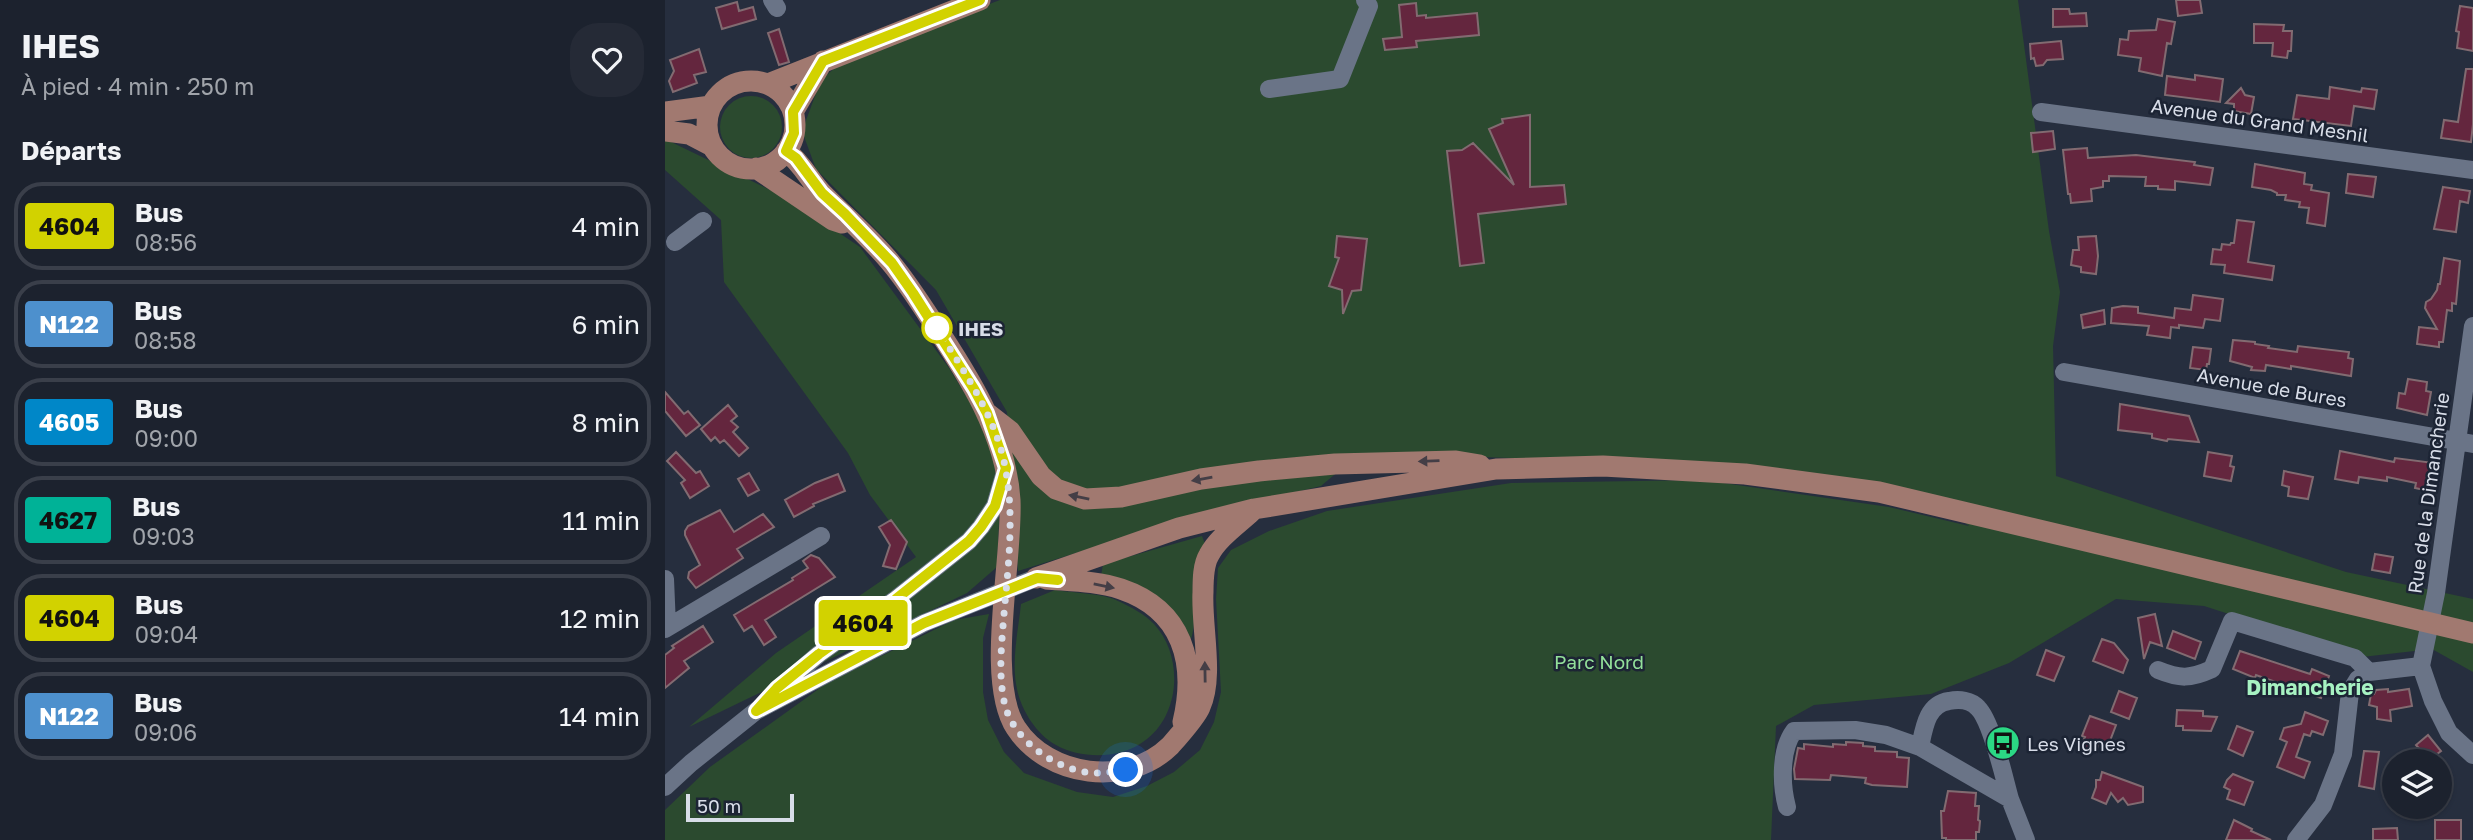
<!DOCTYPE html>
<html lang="fr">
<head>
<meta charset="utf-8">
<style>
	:root { --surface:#1c222e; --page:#252a36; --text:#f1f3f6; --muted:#a0a4aa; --line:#3a3f4a }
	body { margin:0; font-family:"Golos Text",sans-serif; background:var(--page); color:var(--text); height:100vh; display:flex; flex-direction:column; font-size:26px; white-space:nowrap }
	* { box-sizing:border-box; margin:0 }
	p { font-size:23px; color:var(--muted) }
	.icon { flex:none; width:38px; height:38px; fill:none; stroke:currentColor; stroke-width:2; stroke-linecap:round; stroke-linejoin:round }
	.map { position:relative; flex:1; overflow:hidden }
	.drawer { display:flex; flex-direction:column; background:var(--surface); width:665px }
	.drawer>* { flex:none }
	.badge { padding:0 14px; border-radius:5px; font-size:24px; line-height:46px }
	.controls { position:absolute; left:1717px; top:749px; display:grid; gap:14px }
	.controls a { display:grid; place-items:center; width:70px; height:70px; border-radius:50%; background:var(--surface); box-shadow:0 2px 5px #0004,0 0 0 2px var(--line); font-size:35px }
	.scale { position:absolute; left:21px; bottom:18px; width:108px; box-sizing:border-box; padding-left:7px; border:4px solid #d8dde8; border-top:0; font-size:19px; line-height:24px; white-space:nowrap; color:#d8dde8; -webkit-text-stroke:5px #1c2434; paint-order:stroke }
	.you { position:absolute; width:35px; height:35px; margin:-18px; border:5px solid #fff; border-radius:50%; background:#1a73e8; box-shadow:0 0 0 10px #1a73e833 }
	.map>.badge { position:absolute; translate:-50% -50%; box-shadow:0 0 0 4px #fff }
	h2 { padding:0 21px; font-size:26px; line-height:63px }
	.round { display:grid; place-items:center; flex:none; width:74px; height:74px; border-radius:28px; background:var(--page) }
	.headline { display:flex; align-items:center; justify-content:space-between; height:119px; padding:0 21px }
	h1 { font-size:33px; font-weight:700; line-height:52px }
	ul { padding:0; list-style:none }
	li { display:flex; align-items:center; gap:21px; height:88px; margin:0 14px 10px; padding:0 7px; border:4px solid var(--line); border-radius:28px }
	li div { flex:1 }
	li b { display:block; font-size:26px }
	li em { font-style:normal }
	li .badge { min-width:77px; font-weight:700; text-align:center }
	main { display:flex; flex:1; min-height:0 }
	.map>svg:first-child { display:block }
	.green { fill:#2b4a2f }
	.building { fill:#64263e; stroke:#826b71; stroke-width:2 }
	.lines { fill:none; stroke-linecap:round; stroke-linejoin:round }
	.minor { stroke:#6a7487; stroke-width:18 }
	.major { stroke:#a17970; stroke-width:21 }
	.oneway { fill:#443e46 }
	.line-casing { stroke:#fff; stroke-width:16 }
	.line { stroke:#d2d200; stroke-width:10 }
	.walk { stroke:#d8dde8; stroke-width:7; stroke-dasharray:0 12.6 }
	.stop-dot { fill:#fff; stroke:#d2d200; stroke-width:3.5 }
	.labels { text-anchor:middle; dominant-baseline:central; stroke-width:5; stroke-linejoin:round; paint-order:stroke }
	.street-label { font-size:19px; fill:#d8dde8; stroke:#1c2434 }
	.stop-label { font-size:19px; font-weight:bold; fill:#d8dde8; stroke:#1c2434; text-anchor:start }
	.park-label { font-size:19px; fill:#93e09a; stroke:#1c2434 }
	.poi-label { font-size:19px; fill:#d8dde8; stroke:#1c2434; text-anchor:start }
	.neighbourhood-label { font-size:21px; font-weight:bold; fill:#a7f2c2; stroke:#1c2434 }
</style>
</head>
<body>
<main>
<section class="drawer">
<div class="headline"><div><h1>IHES</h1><p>À pied · 4 min · 250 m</p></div><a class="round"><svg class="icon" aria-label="heart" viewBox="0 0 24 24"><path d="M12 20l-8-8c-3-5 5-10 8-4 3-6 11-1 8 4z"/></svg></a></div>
<h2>Départs</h2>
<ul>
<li><span class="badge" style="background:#d2d200;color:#111">4604</span><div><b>Bus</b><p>08:56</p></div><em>4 min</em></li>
<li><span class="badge" style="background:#4d90cd;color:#fff">N122</span><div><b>Bus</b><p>08:58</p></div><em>6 min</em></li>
<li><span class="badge" style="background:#0087c8;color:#fff">4605</span><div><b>Bus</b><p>09:00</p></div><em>8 min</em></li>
<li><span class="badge" style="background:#00b297;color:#111">4627</span><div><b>Bus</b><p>09:03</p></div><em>11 min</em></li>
<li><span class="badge" style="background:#d2d200;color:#111">4604</span><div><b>Bus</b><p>09:04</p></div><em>12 min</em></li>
<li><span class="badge" style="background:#4d90cd;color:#fff">N122</span><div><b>Bus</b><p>09:06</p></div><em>14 min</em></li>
</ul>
</section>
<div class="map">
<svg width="1808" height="840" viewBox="0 0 1808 840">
	<rect width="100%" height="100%" fill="#262e3e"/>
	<path class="green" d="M335 0H1353L1384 231 1395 292 1388 346 1391 476 1681 572 1808 599V672L1767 649 1697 657 1539 606 1451 599 1344 663 1266 694 1149 705 1111 726 1106 840H0V810L45 767 162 683 289 620 324 614 318 638V692L323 720 339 752 359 773 412 792 448 797 482 786 509 772 535 750 549 722 556 692 551 599 553 568 566 550 604 531 662 511 846 483 1038 480 1224 507 1304 526 1263 494 939 461 695 453 656 486 524 518 353 571 342 412 271 290 151 169 137 131 156 80 180 59Z
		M55 127a31 31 0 1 1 62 0a31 31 0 1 1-62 0Z
		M0 139 124 199 195 247 284 368 337 455 332 567 302 593 24 727 111 653 251 557 205 495 183 453 59 282 56 220 0 170Z
		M537 536 540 544C536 553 530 562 529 571 525 592 533 620 526 639 509 602 471 592 436 576L438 564Z
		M390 590C407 593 438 593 453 601 464 606 481 615 489 624 518 655 516 712 482 739 458 759 418 760 391 745 372 735 356 710 352 689 346 662 353 632 356 604Z"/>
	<path class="building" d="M1511 0H1535L1537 13 1513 16Z
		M72 2 74 11 88 7 91 19 57 29 51 8Z
		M751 3 752 16 761 15V18L812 13 814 35 751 41 752 47 720 50 718 39 737 37 734 5Z
		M1795 6 1808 8V51L1792 48 1794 32 1791 31Z
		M1388 9H1404L1405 14 1421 13 1422 26 1388 27Z
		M1493 19 1510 22 1506 44 1502 43 1497 76 1474 71 1476 58 1453 55 1455 39 1463 40 1464 31 1491 30Z
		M1589 24 1619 25 1618 31H1627L1626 51H1623L1622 58 1607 56 1608 43H1589Z
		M114 29 124 62 114 65 103 33Z
		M1396 41 1398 59 1382 60 1378 65 1371 66 1369 58 1366 59 1365 44Z
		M34 49 41 72 29 75 32 83 8 92 4 81 9 71 5 60Z
		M1801 69H1808V124L1806 142 1776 138 1779 120 1793 122Z
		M1530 75 1558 79 1555 102 1500 95 1502 76 1530 80Z
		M1665 87 1696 92 1697 88 1712 90 1709 109 1689 106 1686 126 1628 119 1632 95 1664 99Z
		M1576 88 1580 95 1589 97 1586 114 1569 111V104L1561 103Z
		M865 115V187L899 185 901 204 813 214 819 263 795 266 782 151 797 150 808 143 849 185 824 129 838 123 837 119Z
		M1388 131 1390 149 1368 152 1366 133Z
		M1422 148 1423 158 1471 155 1530 162 1529 165 1548 168 1545 185 1510 181V190L1493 189V186H1480L1481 177 1444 176V181H1438V187L1426 189 1427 201 1406 203 1405 194H1403L1398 150Z
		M1590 164 1640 173 1639 184 1647 185 1646 190 1664 193 1660 226 1642 223 1644 208 1634 207 1635 202 1620 200 1621 195H1612V193L1606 190 1587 187Z
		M1683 174 1711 177 1708 197 1681 193Z
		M1778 187 1805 191 1803 203 1795 201 1791 232 1769 229Z
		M1572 220 1589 222 1583 262 1609 266 1607 280 1559 273 1560 265 1546 264 1548 249 1556 250 1557 244 1565 245 1566 243H1569Z
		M672 236 702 239 696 290 687 291 678 314 677 290 664 286 674 258 670 257Z
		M1431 236 1433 256 1431 274 1416 272V267L1406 265 1408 250H1414L1413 237Z
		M1779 258 1795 261 1791 304 1787 303V311L1782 310 1778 342H1774V347L1752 344 1754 327 1772 329 1760 308 1761 302 1766 299 1772 290 1773 284H1775Z
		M1528 295 1558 299 1555 321 1540 319 1538 328 1514 325V328L1506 327 1505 338 1482 335 1484 326 1446 323 1447 308 1458 306 1473 307V313L1509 318 1510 308 1526 310Z
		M1439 310 1440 324 1418 328 1416 315Z
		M1568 340 1590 342V344L1604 346 1603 348 1632 352 1633 346 1684 352 1683 358 1688 359 1686 376 1626 366V369L1601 365 1600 371 1586 370 1587 367 1565 361Z
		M1528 347 1546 349 1544 364H1542L1541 370 1525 368Z
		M1743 379 1762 382 1761 391 1766 392 1762 415 1732 408 1734 393 1740 394Z
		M0 392 19 414 23 411 35 425 21 436 0 411Z
		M1455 404 1524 416 1534 442 1503 439 1502 441 1487 438V434L1453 430Z
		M63 405 72 416 66 421 73 427 68 432 83 448 74 456 59 440 55 443 50 437 46 441 36 429Z
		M1675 451 1729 462 1730 458 1769 463 1764 491 1750 488 1751 483 1722 477V481L1694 477 1693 483 1670 479Z
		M11 452 31 473 35 471 44 486 25 498 16 483 20 480 2 461Z
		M1543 452 1567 456 1565 466 1569 467 1566 481 1539 476Z
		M1619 471 1648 477 1643 499 1623 496 1624 487 1617 485Z
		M84 473 94 490 83 496 73 479Z
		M173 474 180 491 148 504 149 506 129 517 120 500 150 483Z
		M55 510 69 532 98 514 109 527 72 549 78 558 31 588 23 578 24 572 35 565 20 535V531L23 526Z
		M226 520 242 542 231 569 218 566 225 545 214 527Z
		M1710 554 1728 557 1725 573 1707 570Z
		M146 555 154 558 170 577 100 620 111 637 99 645 87 626 79 631 69 615 128 580 127 578 143 568 138 561Z
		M1490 614 1497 646 1485 642 1479 659 1473 618Z
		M38 626 48 642 19 661 24 668 0 688V655L9 648 7 646Z
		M1508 631 1536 642 1530 659 1502 648Z
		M1437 639 1449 643 1463 660 1458 673 1428 661Z
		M1381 650 1399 657 1389 681 1372 675Z
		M1575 651 1645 674 1647 669 1664 676 1656 698 1591 675 1590 678 1568 669Z
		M1723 689V692L1744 689 1747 706 1725 710 1726 721 1712 719V707L1704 705 1706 694H1709L1711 690Z
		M1454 691 1472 698 1464 719 1446 712Z
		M1512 710 1538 711V716L1552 717 1546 731 1518 730V726H1511Z
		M1640 712 1663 721 1658 735 1647 731 1645 736 1639 734 1631 757 1645 762 1639 778 1612 767 1622 742 1615 739 1619 728 1636 724Z
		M1425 716 1451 725 1443 746 1434 743 1431 752 1416 746 1420 737 1417 736Z
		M1572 726 1588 732 1578 756 1563 749Z
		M1763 735 1776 751 1764 760 1751 745Z
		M1181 742 1198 743V746L1210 747V751L1232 752V757L1244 758 1242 787 1207 785 1200 783 1201 778 1166 775 1165 780 1130 779 1129 769 1133 748 1139 749V744L1168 747V744L1181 745Z
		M1699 751 1714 752 1709 789 1694 786Z
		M1437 772 1478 787V802L1463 805 1458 798 1453 802 1446 793 1441 804 1427 798 1431 787V780H1435Z
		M1568 774 1588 782 1579 805 1562 799 1565 790 1559 787 1562 780Z
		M1283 791 1311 793 1310 806H1314L1313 820 1315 821 1314 832H1311V840H1281V838H1277L1276 811H1279Z
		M1569 820 1587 829 1586 831 1606 840H1561Z
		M1770 820H1796V840H1770Z
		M1732 828 1733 840H1708V829Z"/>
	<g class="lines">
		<path class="minor" d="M107 0 112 8
			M604 89 675 79 704 6 700 0
			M1376 112 1808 170
			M10 242 38 221
			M1399 372 1808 444
			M0 579 2 626
			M0 629 156 536
			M1756 666 1771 593 1808 326
			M1756 666 1768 701 1784 733 1808 755
			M1493 670C1515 679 1525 679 1547 669L1567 621 1690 658 1704 672
			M105 697 154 654 231 599 304 541 316 527 330 506 340 472
			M1255 747C1259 728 1262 704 1284 701 1294 699 1306 700 1313 708 1327 722 1339 778 1345 799
			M0 787 26 763 91 711 259 623 371 578
			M1122 807C1116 785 1115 750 1129 731L1190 730 1221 735 1255 747 1345 799 1361 840
			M1631 840 1658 805 1678 754 1685 692 1693 679 1704 672 1756 666"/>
		<path class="major" d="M42 125a44 44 0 1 1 88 0a44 44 0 1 1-88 0Z
			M103 84 315 0
			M0 112 46 106
			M128 112 158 61
			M0 131 24 134 47 146
			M121 151C136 162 144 179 156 192 179 216 205 237 226 263 241 281 254 301 267 321 303 375 341 434 345 500 348 559 320 681 351 728 383 777 462 788 505 746 513 737 531 717 535 707 549 676 536 626 538 592 538 580 538 565 544 555 553 538 572 525 586 512
			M91 168 168 220 177 223
			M322 413 345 431 376 476 391 489 420 499 456 497 536 479 594 471 670 464 791 461 815 465
			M371 578 514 528 589 509 831 469 938 466 1080 474 1214 492 1808 633
			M381 579C405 581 432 581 456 589 518 610 532 663 518 722"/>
	</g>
	<defs><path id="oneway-solid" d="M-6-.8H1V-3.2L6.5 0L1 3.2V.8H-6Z" transform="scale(1.75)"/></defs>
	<g class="oneway">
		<use href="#oneway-solid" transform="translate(764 461) rotate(178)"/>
		<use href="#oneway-solid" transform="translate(537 479) rotate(170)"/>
		<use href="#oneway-solid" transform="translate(414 497) rotate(-168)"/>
		<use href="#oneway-solid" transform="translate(439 586) rotate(11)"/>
		<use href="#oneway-solid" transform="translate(540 672) rotate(-91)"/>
	</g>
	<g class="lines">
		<g class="line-casing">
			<path id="line" d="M315 0 158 61 128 112 129 133 121 151 131 158 157 193 180 214 227 263 248 293 309 389 322 413 341 468 330 506 316 527 304 541 231 599 154 654 112 688 91 711 259 623 372 578 393 580"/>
		</g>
		<use href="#line" class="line"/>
		<path class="walk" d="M272 328C299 372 333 419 341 472 350 522 342 575 338 626 336 651 334 676 339 701 346 739 391 771 429 773 440 773 451 771 461 770"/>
	</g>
	<defs>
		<g id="bus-disc" transform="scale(1.75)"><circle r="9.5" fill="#2bd884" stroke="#1c2434"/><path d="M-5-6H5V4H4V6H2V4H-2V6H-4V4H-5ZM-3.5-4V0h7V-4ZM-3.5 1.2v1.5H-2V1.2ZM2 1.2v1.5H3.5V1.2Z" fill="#111"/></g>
	</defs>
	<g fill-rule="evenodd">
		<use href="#bus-disc" x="1338" y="743"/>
	</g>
	<circle class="stop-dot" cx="272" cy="328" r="14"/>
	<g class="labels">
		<g class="street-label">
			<text transform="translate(1595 120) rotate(8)">Avenue du Grand Mesnil</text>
			<text transform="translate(1607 387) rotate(10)">Avenue de Bures</text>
			<text transform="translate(1763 493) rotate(-82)">Rue de la Dimancherie</text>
		</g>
		<g class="stop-label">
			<text x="293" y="328">IHES</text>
		</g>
		<g class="park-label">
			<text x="934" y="661">Parc Nord</text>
		</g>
		<g class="poi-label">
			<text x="1362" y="743">Les Vignes</text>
		</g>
		<g class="neighbourhood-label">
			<text x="1645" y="687">Dimancherie</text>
		</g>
	</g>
</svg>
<div class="controls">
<a><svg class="icon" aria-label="layers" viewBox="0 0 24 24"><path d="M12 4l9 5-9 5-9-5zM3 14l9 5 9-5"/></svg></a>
</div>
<div class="scale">50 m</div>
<div class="you" style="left:461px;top:770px"></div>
<b class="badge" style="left:198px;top:623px;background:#d2d200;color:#111">4604</b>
</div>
</main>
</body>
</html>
